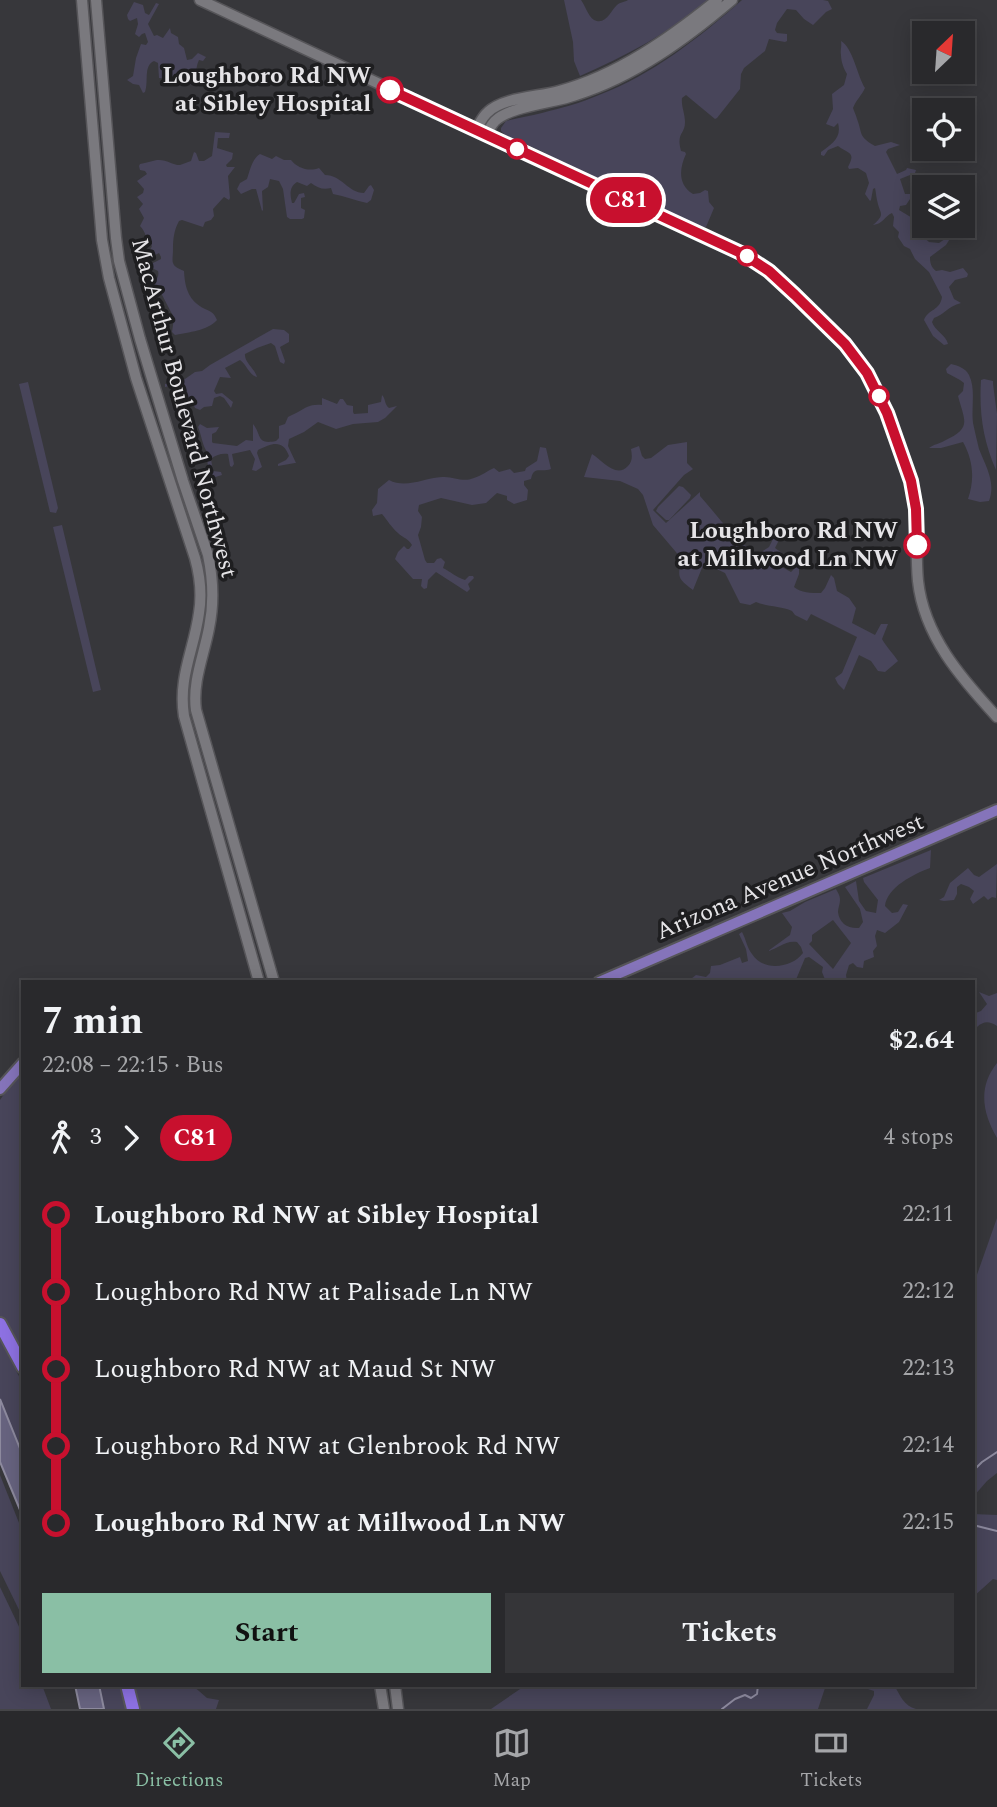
<!DOCTYPE html>
<html lang="en">
<head>
<meta charset="utf-8">
<style>
	:root { --surface:#29292c; --page:#353538; --text:#f1f3f6; --muted:#a5a6a9; --line:#454548; --accent:#8abfa5 }
	body { margin:0; font-family:Spectral,serif; background:var(--page); color:var(--text); height:100vh; display:flex; flex-direction:column; font-size:26px; white-space:nowrap }
	* { box-sizing:border-box; margin:0 }
	p { font-size:23px; color:var(--muted) }
	.icon { flex:none; width:38px; height:38px; fill:none; stroke:currentColor; stroke-width:2; stroke-linecap:round; stroke-linejoin:round }
	.map { position:relative; flex:1; overflow:hidden }
	.drawer { position:absolute; left:21px; top:980px; width:954px; height:707px; display:flex; flex-direction:column; background:var(--surface); border-radius:0px; box-shadow:0 4px 18px #0003,0 0 0 2px var(--line) }
	.drawer>* { flex:none }
	.badge { padding:0 14px; border-radius:23px; font-size:24px; line-height:46px }
	.needle { width:46px; rotate:25deg }
	.fabs { position:absolute; left:912px; top:21px; display:grid; gap:14px }
	.fabs a { display:grid; place-items:center; width:63px; height:63px; border-radius:0px; background:var(--surface); box-shadow:0 4px 18px #0003,0 0 0 2px var(--line); font-size:35px }
	.map>.badge { position:absolute; translate:-50% -50%; box-shadow:0 0 0 4px #fff }
	.legs { display:flex; align-items:center; gap:10px; height:77px; padding:0 21px; font-size:23px }
	.legs p { margin-inline-start:auto }
	.overview { display:flex; align-items:center; justify-content:space-between; height:119px; padding:0 21px }
	h1 { font-size:38px; font-weight:700; line-height:52px }
	.action { display:flex; gap:14px; margin-top:auto; padding:14px 21px }
	.action a { flex:1; height:80px; border-radius:0px; background:var(--accent); color:#111; font-size:28px; font-weight:700; line-height:80px; text-align:center }
	.action a+a { background:var(--page); color:var(--text) }
	ul { padding:0 21px; list-style:none }
	li { display:flex; align-items:center; gap:24px; height:77px; font-size:26px }
	li i { display:grid; place-items:center; width:10px; height:100%; margin:0 9px; background:currentColor }
	li i::after { content:''; width:18px; height:18px; margin:-9px; border:5px solid; border-radius:50%; background:var(--surface) }
	li p { margin-inline-start:auto }
	li:first-child i { background:linear-gradient(#0000 50%,currentColor 0) }
	li:last-child i { background:linear-gradient(currentColor 50%,#0000 0) }
	.menu { display:flex; justify-content:space-around; align-items:center; height:98px; border-top:2px solid var(--line); background:var(--surface); font-size:19px; color:var(--muted) }
	.menu a { display:grid; justify-items:center; gap:4px }
	.menu .selected { color:var(--accent) }
	.map>svg:first-child { display:block }
	.green { fill:#48455a; fill-rule:evenodd }
	.water { fill:#67637f; stroke:#8d8a9e; stroke-width:2 }
	.lines { fill:none; stroke-linecap:round; stroke-linejoin:round }
	.stream { stroke:#8d8a9e; stroke-width:2 }
	.secondary-casing { stroke:#565559; stroke-width:13 }
	.primary-casing { stroke:#565559; stroke-width:14 }
	.highway-casing { stroke:#565559; stroke-width:16 }
	.secondary { stroke:#7a797e; stroke-width:10 }
	.primary { stroke:#8574ba; stroke-width:10 }
	.highway { stroke:#8d71e2; stroke-width:12 }
	.line-1-casing { stroke:#fff; stroke-width:16 }
	.line-1 { stroke:#c8102e; stroke-width:10 }
	.stop-1-dot { fill:#fff; stroke:#c8102e; stroke-width:3.5 }
	.labels { text-anchor:middle; dominant-baseline:central; stroke-width:7; stroke-linejoin:round; paint-order:stroke }
	.stop-label { font-size:24px; font-weight:bold; fill:#e5e4e7; stroke:#1e1e20; text-anchor:end }
	.street-label { font-size:24px; fill:#e5e4e7; stroke:#1e1e20 }
</style>
</head>
<body>
<div class="map">
<svg width="997" height="1709" viewBox="0 0 997 1709">
	<rect width="100%" height="100%" fill="#37373b"/>
	<path class="green" d="M564 0H581C585 5 588 16 594 20 606 26 611 10 617 5 620 2 625 2 628 0H708C669 33 626 56 580 76L574 61 573 42Z
		M742 0H823L828 1 832 9 826 12 813 25 804 19 796 10 787 9 777 23 775 30 777 33 787 34V41L785 42 769 39 765 51 744 68 741 74 740 89 717 118 715 119 686 95 682 98C681 106 685 113 685 122 685 135 676 132 681 151L685 152 686 154C679 169 678 185 693 194L700 193 705 190 708 191 709 202 714 208 706 227H702L556 159 541 151 505 135 501 131V128L506 121C518 118 530 116 542 113 561 108 581 103 599 95 652 75 700 37 742 0Z
		M134 2 143 5 145 13 149 15 156 3 159 4 148 24 154 36 157 35 163 38 170 28 171 33 178 37 179 44 184 48 187 60 192 59 198 53 206 57 203 61 199 60C194 71 199 75 190 85H178L168 79 159 78 158 63 154 61C143 66 149 81 145 92L143 93 139 85 133 84 127 80 133 76 136 58 141 44 146 45 148 42 145 33 142 34 139 37 135 34 138 24 137 18 130 21 128 19 127 15Z
		M841 41C853 48 857 75 865 88 862 95 856 100 853 108 854 111 856 115 857 119 863 135 858 136 875 146L891 142 900 145 888 149 886 152 897 174 906 170 907 168 916 170 915 173 900 179 905 194H912L923 186 925 187H924V192L910 199 906 205 900 206 899 210 919 222H924V226H928L920 234 929 242 939 243 948 237H951L946 245 930 257C930 263 931 267 936 271L942 270 950 272 963 268 968 274 967 277 955 280 949 287 954 299 961 303C948 306 944 315 934 318L932 322C935 331 946 335 948 344L944 345 933 336 924 320C928 309 940 311 942 297L929 272 915 259 910 249 904 246 898 237 899 232 893 226 894 217 892 213C885 216 883 224 873 225 886 213 880 215 877 200 876 196 876 192 875 188L873 189 871 200 870 201 865 194 869 183 866 173 858 168 849 169 848 167C856 152 849 154 838 146L828 150 824 156 821 155V152C832 144 842 138 838 123L834 127 826 124 833 109 832 94 844 85 847 74C844 69 841 62 841 55 840 50 842 47 841 41Z
		M215 132 230 133 229 138H218L217 148 233 153 232 159 226 165 227 167H235L228 176 230 198 229 200 224 197 223 198 213 209 214 216 211 220 205 222 203 227 182 220 179 221C174 230 173 239 173 249 173 262 169 265 184 271 185 289 189 301 205 309 212 312 214 313 217 320 207 331 189 332 175 335L172 332 174 318 159 289 152 288C153 281 160 279 158 271L152 268 151 264 161 259V257L159 253 151 257 149 256 148 254 152 246C145 238 146 232 140 226L144 218 139 209 143 204 137 197 143 193 144 189 137 181 147 174 145 171 140 170 139 166 140 164C147 163 151 161 157 160 166 159 172 165 180 165 184 164 187 162 191 161L194 152 196 153 199 161H204L212 156Z
		M260 154 272 159 276 156 284 160H291C297 168 309 172 319 168L325 175C342 175 348 193 364 193L369 186 371 185 374 190 371 200 367 203C356 201 345 196 333 194L331 188C323 190 318 188 311 183L307 186 297 182C289 187 290 195 292 203H294L299 194 304 193 305 197 301 198V208L305 210 304 218 302 219H290L287 217 283 189 279 181 270 179 268 187 262 191 263 210 262 211 256 189H252L241 194 237 189 240 183 247 179C250 170 252 159 260 154Z
		M273 329 284 330 289 334V342L280 347 285 361 284 364 280 362 275 346 271 343 257 348 245 354C244 362 255 369 257 377 249 375 247 365 240 360L225 368 231 378 220 377 214 391 216 394 222 393 233 402 231 408 224 398 220 396 214 398 212 406 204 407 200 410 195 408 192 401H187L179 405 186 397 185 386 179 384 165 387V384L185 379 195 372 202 371 210 365Z
		M951 364C959 366 965 368 969 375 976 389 971 407 973 423 975 432 977 441 979 449 986 467 996 482 989 501L980 502 968 499C975 479 973 460 963 442L941 448H929C934 444 939 444 944 441 972 428 965 422 958 396L963 391 964 383 960 380 947 373 946 369Z
		M984 379 993 381V384L997 414 996 470C983 440 979 413 981 380Z
		M28 382 58 508 56 513 50 512 19 384Z
		M382 395C386 399 384 404 389 408L397 406 385 418 378 422 353 424 336 429 318 422 304 432 289 439 288 446 296 463H295L278 466V464L286 460 289 456C283 439 272 443 258 450L257 453 262 467 256 471 252 470 255 459 250 450 232 454 234 464 232 467 230 466 228 454C222 453 215 455 211 459L213 471 221 472 222 475 212 478C207 470 207 462 208 453 202 446 202 436 198 427L200 424 207 428 219 427 216 432 212 434V442L213 443 237 446 246 440 253 441V424C262 435 256 445 276 441L279 438V426L285 424 288 417C291 415 295 414 298 412 307 407 310 404 322 405V398L337 404 340 399H343L347 405 353 406V412L354 414 368 413V405L381 402Z
		M687 442V463L693 469 684 475 653 510 666 523 700 492V496C712 509 722 524 736 536L743 532 745 534 743 544 758 554 769 547 775 535 779 540 775 548 782 553 779 558 778 565 791 572 796 567 799 568V574L794 587C801 593 811 593 821 593L825 588 831 575 834 578 837 591 849 598 856 608 852 623 875 635 881 624H888L882 639C887 648 893 653 898 661L885 672 878 671 871 661 859 655 844 690 838 684 835 678 842 673 857 637 811 614 807 621 795 615 792 611C781 606 768 607 756 602L750 605 740 603 725 573 704 563 693 590C677 578 678 578 681 558L653 525 643 495 638 489 620 481 584 477 592 454C602 460 616 479 628 466 633 461 632 455 631 449L639 446 642 456 645 459 651 458 668 445Z
		M540 447 546 448 551 469C540 473 534 465 531 479L524 481V485L528 490 527 500 514 504 507 500V496L497 493 486 503 472 505 441 498 419 505 418 511 422 517 421 527 418 535 425 560 427 563H434L437 559 441 558 445 562 443 568C451 572 456 577 465 580L469 576H473L474 578 468 584 470 589 467 592 436 572 428 580 427 588 424 589 421 586 422 579H413L395 559 398 552 404 546 407 549H409L412 545C408 538 403 538 398 533 392 528 387 520 382 514L373 516 372 510 377 503 378 489 389 480C406 489 424 478 442 477 454 476 462 483 474 478 481 476 487 471 494 468L499 472 510 469 514 473 525 471 526 468 537 461Z
		M679 486 683 487 691 495 690 498 669 520H666L656 511 658 507Z
		M62 525 101 690 93 692 53 527Z
		M931 850 930 868C914 874 887 887 885 906L892 913 898 912 903 904 908 905 899 922 885 933 877 930 875 936 877 946 873 951 874 957 864 961 863 968 857 967 853 963 849 965 846 975 847 982H826L822 972 823 967 809 957 805 958 795 982H687L696 975 706 977 710 973 711 966 720 965 740 957 742 963 748 961 746 949 739 934 742 932C746 939 747 948 752 954 763 972 792 968 803 953L801 947 797 942C785 940 778 949 768 951L790 935 792 927 782 913 790 911 805 902 836 889C838 893 840 895 840 900 840 904 838 908 838 912 839 923 848 929 859 928L863 922 860 909 845 887 856 881 859 901 866 911 876 913 878 900 864 882 863 878ZM833 920 851 943 833 969 809 944 812 941V935Z
		M997 864 996 898 992 897 988 900 984 896 973 904 970 899 974 891 969 887 961 884 957 887V894L954 900 944 901 939 900 944 897 950 883 968 868 974 875 979 877Z
		M979 992 989 996 997 993V1026C989 1021 984 1021 977 1027L973 1026V1014L981 1011 987 1004Z
		M997 1063V1138C982 1112 978 1087 997 1063Z
		M23 1072V1359L0 1316V1100L11 1084Z
		M997 1218V1473L987 1481 973 1497V1286Z
		M0 1340 23 1384V1456L0 1399Z
		M0 1475 23 1533V1618L0 1571Z
		M973 1514 997 1515V1580L993 1579 973 1597Z
		M0 1587 23 1635V1685H42L51 1709H0Z
		M99 1685H120L126 1709H104Z
		M131 1685H192L207 1698 219 1700 216 1709H137Z
		M526 1685H826L818 1709H491Z
		M856 1685H894C900 1695 904 1706 916 1709H867L874 1695V1691Z"/>
	<path class="water" d="M0 1399 23 1456V1517L0 1462Z
		M75 1685H99L104 1709H80Z"/>
	<g class="lines">
		<path class="stream" d="M973 1471 982 1462 997 1452
			M973 1525 997 1531
			M722 1709 735 1699 745 1695 751 1698 757 1694 758 1685"/>
		<g class="secondary-casing">
			<path id="secondary" d="M82 0 102 240 109 278 136 378 195 558C200 576 202 595 199 613 194 650 178 677 184 716L259 982
				M96 0 116 238 119 261 140 339 183 481 208 555C213 579 214 604 209 628 204 655 192 682 196 710L274 982
				M200 0 743 254C765 266 783 283 801 301 822 320 843 339 860 362 877 386 887 413 897 439 903 456 910 473 913 490 919 520 915 551 918 581 924 636 961 678 997 717
				M476 130C480 123 482 117 488 112 504 97 538 97 559 91 618 75 670 38 717 0
				M486 135C489 130 491 125 495 121 510 106 555 103 576 95 634 77 686 39 732 0
				M380 1685 384 1709
				M395 1685 398 1709"/>
		</g>
		<g class="primary-casing">
			<path id="primary" d="M599 982 997 810
				M0 1089 23 1063"/>
		</g>
		<g class="highway-casing">
			<path id="highway" d="M0 1324 23 1367
				M127 1685 133 1709"/>
		</g>
		<use href="#secondary" class="secondary"/>
		<use href="#primary" class="primary"/>
		<use href="#highway" class="highway"/>
	</g>
	<g class="lines">
		<g class="line-1-casing">
			<path id="line-1" d="M390 90 743 254 769 271 795 295 845 344 867 373 887 413 911 481 916 509 917 545"/>
		</g>
		<use href="#line-1" class="line-1"/>
	</g>
	<g class="stop-1-dot">
		<circle cx="390" cy="90" r="12"/>
		<circle cx="517" cy="149" r="9"/>
		<circle cx="747" cy="256" r="9"/>
		<circle cx="879" cy="396" r="9"/>
		<circle cx="917" cy="545" r="12"/>
	</g>
	<g class="labels">
		<g class="stop-label">
			<text x="371" y="76">Loughboro Rd NW<tspan x="371" dy="28">at Sibley Hospital</tspan></text>
			<text x="898" y="531">Loughboro Rd NW<tspan x="898" dy="28">at Millwood Ln NW</tspan></text>
		</g>
		<g class="street-label">
			<text transform="translate(184 408) rotate(75)">MacArthur Boulevard Northwest</text>
			<text transform="translate(790 877) rotate(-23)">Arizona Avenue Northwest</text>
		</g>
	</g>
</svg>
<div class="fabs">
<a><svg class="needle" viewBox="-14 -14 28 28"><path d="M0-13l5 13h-10z" fill="#e53935"/><path d="M0 13l5-13h-10z" fill="#a5a6a9"/></svg></a>
<a><svg class="icon" aria-label="locate" viewBox="0 0 24 24"><circle cx="12" cy="12" r="6"/><path d="M12 2v4M12 18v4M2 12h4M18 12h4"/></svg></a>
<a><svg class="icon" aria-label="layers" viewBox="0 0 24 24"><path d="M12 4l9 5-9 5-9-5zM3 14l9 5 9-5"/></svg></a>
</div>
<b class="badge" style="left:626px;top:200px;background:#c8102e;color:#fff">C81</b>
<section class="drawer">
<div class="overview"><div><h1>7 min</h1><p>22:08 – 22:15 · Bus</p></div><b>$2.64</b></div>
<div class="legs"><svg class="icon" aria-label="walk" viewBox="0 0 24 24"><circle cx="13" cy="4" r="2"/><path d="M13 8l-2 6 4 7M11 14l-3 7M7 12l3-4h3l4 4"/></svg>3<svg class="icon" aria-label="forward" viewBox="0 0 24 24"><path d="M9 5l7 7-7 7"/></svg><b class="badge" style="background:#c8102e;color:#fff">C81</b><p>4 stops</p></div>
<ul>
<li><i style="color:#c8102e"></i><b>Loughboro Rd NW at Sibley Hospital</b><p>22:11</p></li>
<li><i style="color:#c8102e"></i><span>Loughboro Rd NW at Palisade Ln NW</span><p>22:12</p></li>
<li><i style="color:#c8102e"></i><span>Loughboro Rd NW at Maud St NW</span><p>22:13</p></li>
<li><i style="color:#c8102e"></i><span>Loughboro Rd NW at Glenbrook Rd NW</span><p>22:14</p></li>
<li><i style="color:#c8102e"></i><b>Loughboro Rd NW at Millwood Ln NW</b><p>22:15</p></li>
</ul>
<div class="action"><a>Start</a><a>Tickets</a></div>
</section>
</div>
<nav class="menu">
<a class="selected"><svg class="icon" aria-label="directions" viewBox="0 0 24 24"><path d="M12 3l9 9-9 9-9-9zM9 14v-3h6M13 9l2 2-2 2"/></svg>Directions</a>
<a><svg class="icon" aria-label="map" viewBox="0 0 24 24"><path d="M3 6l6-2 6 2 6-2v14l-6 2-6-2-6 2zM9 4v14M15 6v14"/></svg>Map</a>
<a><svg class="icon" aria-label="tickets" viewBox="0 0 24 24"><path d="M3 7h18v10H3zM15 7v10"/></svg>Tickets</a>
</nav>
</body>
</html>
